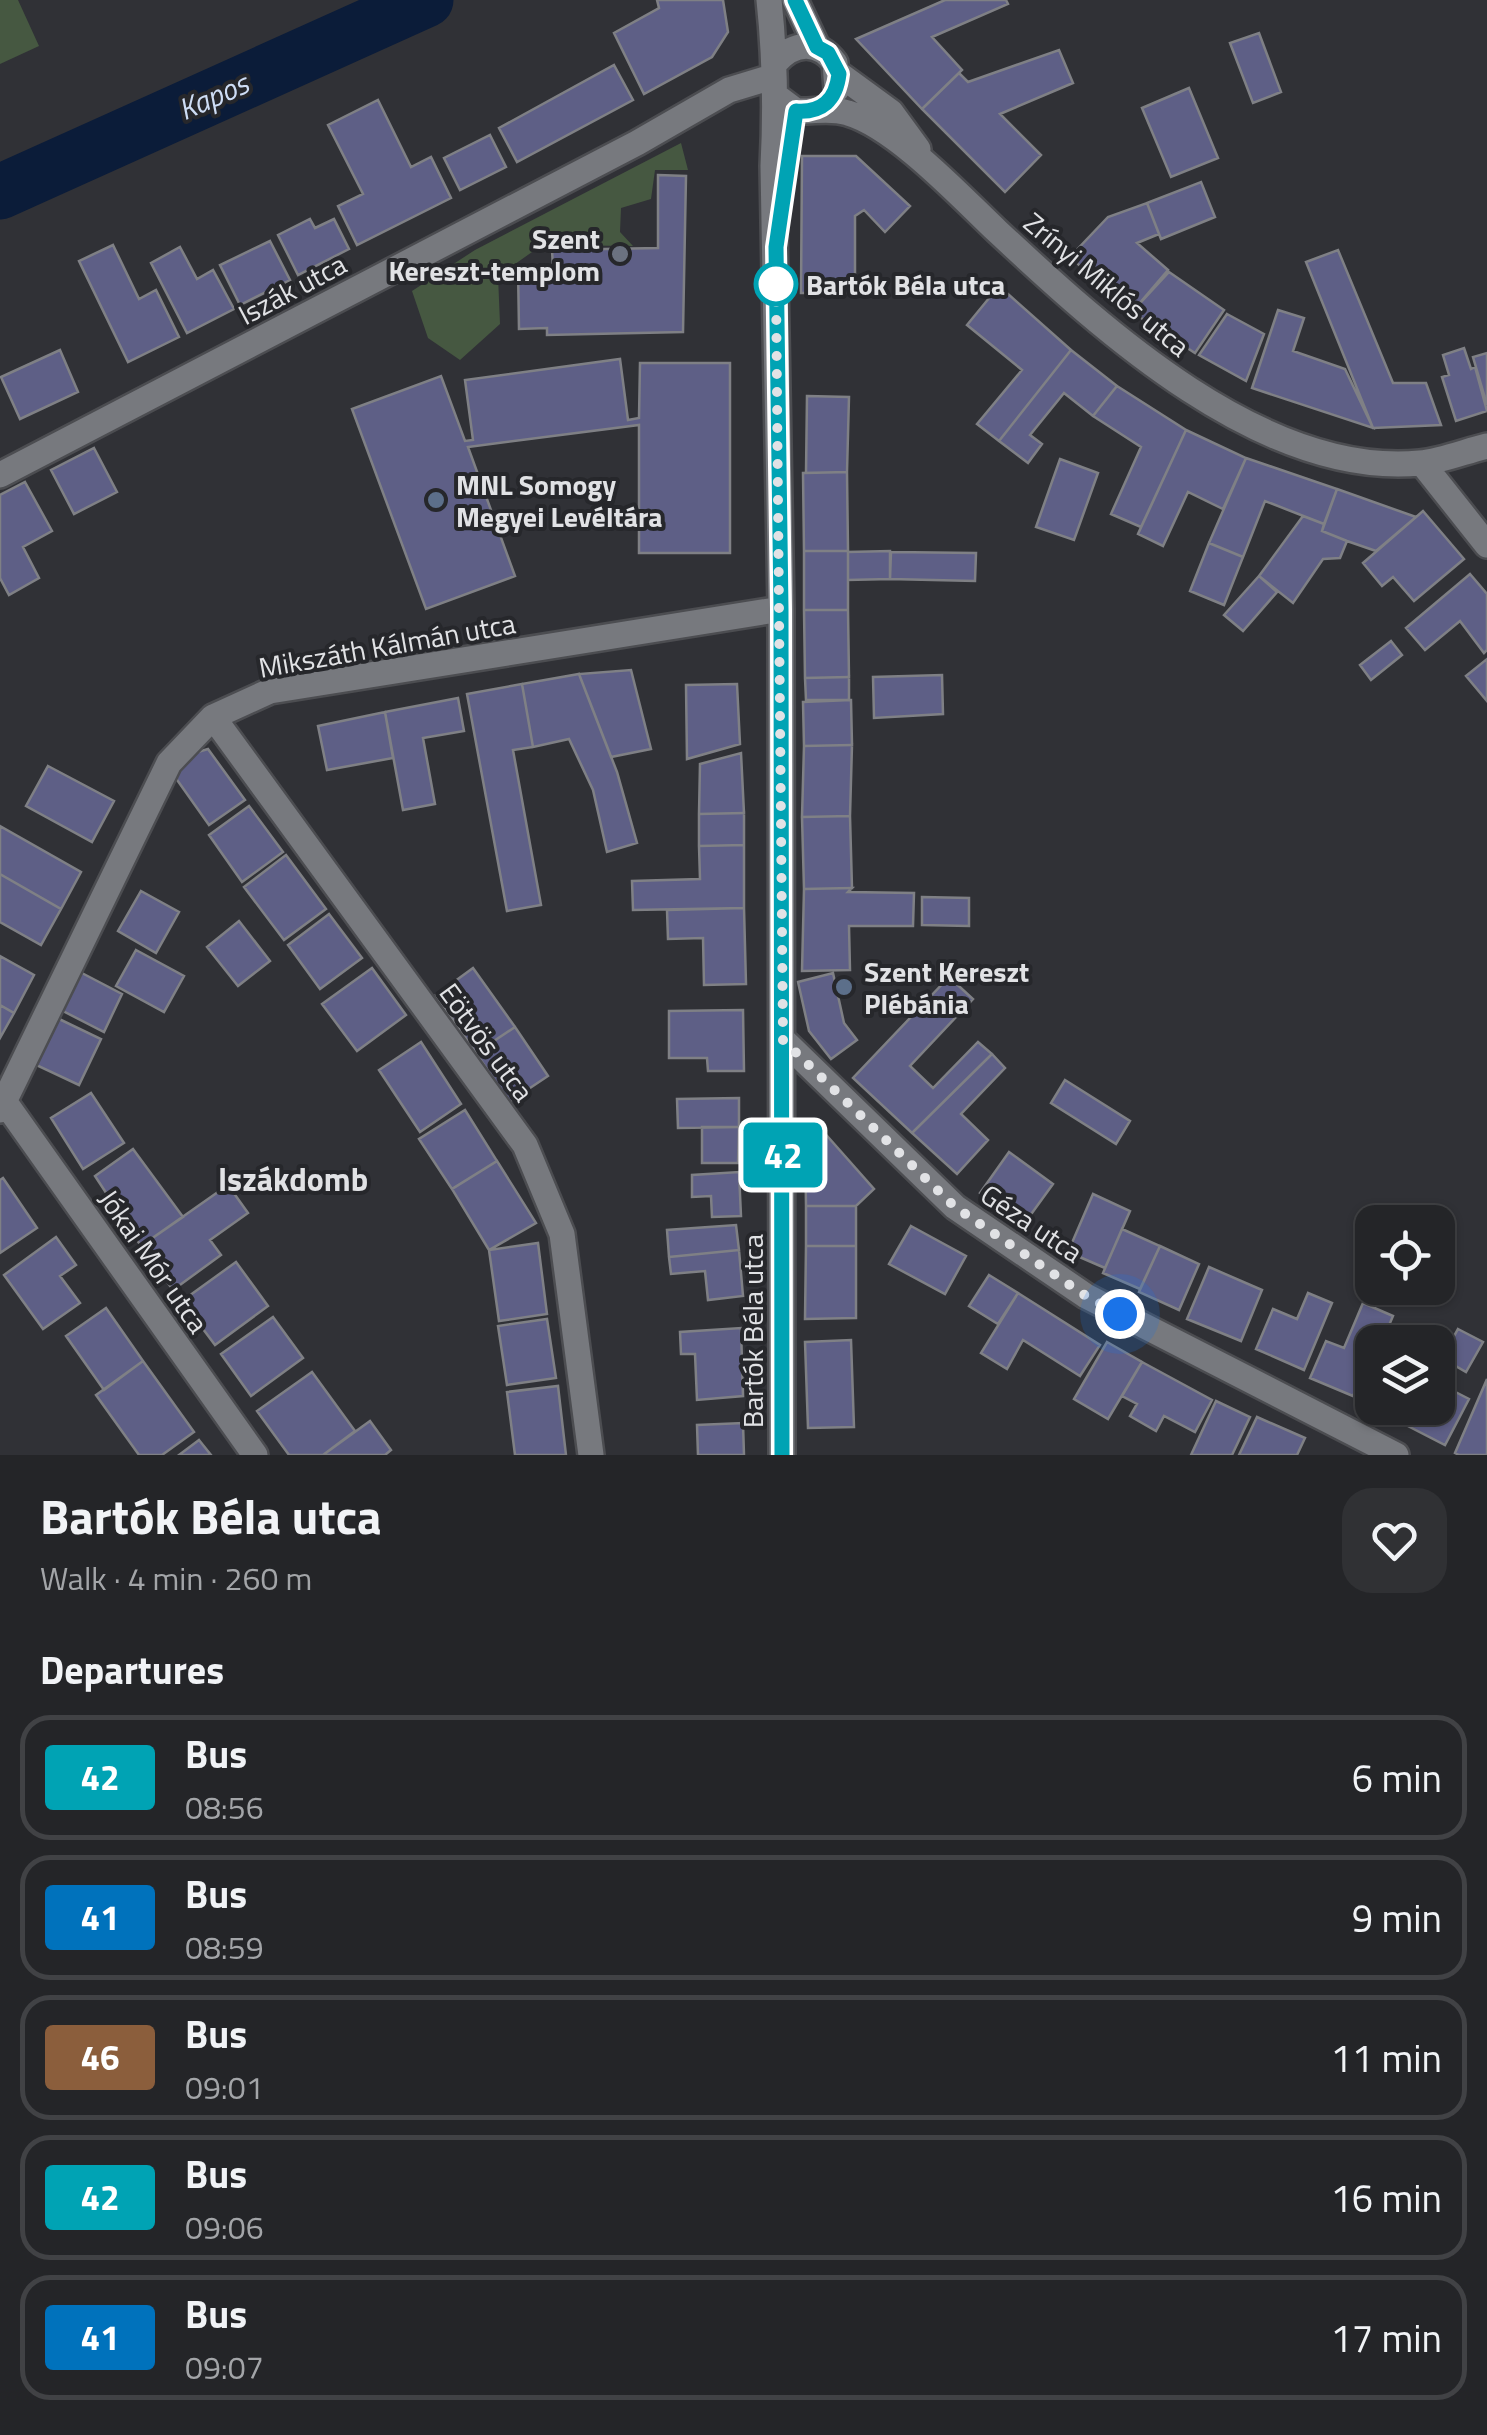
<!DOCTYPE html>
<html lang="en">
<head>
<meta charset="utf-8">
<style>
	:root { --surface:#242528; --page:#303134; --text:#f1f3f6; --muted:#a3a5a8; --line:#414245 }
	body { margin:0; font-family:"Titillium Web",sans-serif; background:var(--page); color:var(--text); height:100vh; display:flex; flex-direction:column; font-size:38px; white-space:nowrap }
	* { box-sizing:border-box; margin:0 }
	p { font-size:32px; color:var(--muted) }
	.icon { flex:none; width:55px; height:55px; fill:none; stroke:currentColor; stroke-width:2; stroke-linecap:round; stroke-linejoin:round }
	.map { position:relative; height:1455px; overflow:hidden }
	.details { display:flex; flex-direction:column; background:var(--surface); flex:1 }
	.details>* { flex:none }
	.badge { padding:0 20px; border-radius:8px; font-size:35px; line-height:65px }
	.fabs { position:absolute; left:1355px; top:1205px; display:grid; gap:20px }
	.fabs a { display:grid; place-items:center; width:100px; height:100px; border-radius:20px; background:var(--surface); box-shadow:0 2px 8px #0004,0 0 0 2px var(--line); font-size:50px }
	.you { position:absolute; width:50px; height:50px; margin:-25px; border:8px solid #fff; border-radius:50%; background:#1a73e8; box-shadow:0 0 0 15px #1a73e833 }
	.map>.badge { position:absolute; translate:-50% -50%; box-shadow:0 0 0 5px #fff }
	h2 { padding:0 40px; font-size:38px; line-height:90px }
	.round { display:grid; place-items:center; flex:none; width:105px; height:105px; border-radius:30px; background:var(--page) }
	.headline { display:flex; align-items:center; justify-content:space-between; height:170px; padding:0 40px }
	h1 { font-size:48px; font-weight:700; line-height:75px }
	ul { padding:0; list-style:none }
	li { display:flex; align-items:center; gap:30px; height:125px; margin:0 20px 15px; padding:0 20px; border:5px solid var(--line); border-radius:30px }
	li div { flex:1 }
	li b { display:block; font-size:38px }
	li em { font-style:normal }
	li .badge { min-width:110px; font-weight:700; text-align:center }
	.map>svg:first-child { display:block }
	.green { fill:#465841 }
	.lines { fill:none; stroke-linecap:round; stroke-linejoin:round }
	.river { stroke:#0b1c39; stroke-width:55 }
	.building { fill:#5e5f86; stroke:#7f8085; stroke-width:2.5 }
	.minor-casing { stroke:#4c4d51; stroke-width:30 }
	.minor { stroke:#77797e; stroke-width:25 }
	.line-casing { stroke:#fff; stroke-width:22 }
	.line { stroke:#00a3b4; stroke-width:15 }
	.walk { stroke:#e1e2e5; stroke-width:10; stroke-dasharray:0 18 }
	.worship-dot { fill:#6b7280; stroke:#26272b; stroke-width:4 }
	.stop-dot { fill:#fff; stroke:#00a3b4; stroke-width:5 }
	.service-dot { fill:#5c6f8a; stroke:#26272b; stroke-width:4 }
	.labels { text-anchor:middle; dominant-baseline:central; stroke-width:8; stroke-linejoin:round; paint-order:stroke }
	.poi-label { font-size:28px; font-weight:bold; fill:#e1e2e5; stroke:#26272b; text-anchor:start }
	.stop-label { font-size:28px; font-weight:bold; fill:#e1e2e5; stroke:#26272b; text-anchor:start }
	.street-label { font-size:28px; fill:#e1e2e5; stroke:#26272b }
	.water-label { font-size:30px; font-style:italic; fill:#ceddf5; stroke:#26272b }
	.quarter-label { font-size:32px; font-weight:bold; fill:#e1e2e5; stroke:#26272b }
</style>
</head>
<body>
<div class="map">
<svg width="1487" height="1455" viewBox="0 0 1487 1455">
	<rect width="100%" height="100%" fill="#303136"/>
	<path class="green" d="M0 0H18L39 46 0 64Z
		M681 143 688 170H655L651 199 621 208 620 232 633 246 542 245 498 276 500 324 460 360 428 338 412 291 475 250Z"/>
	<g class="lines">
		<path class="river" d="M0 192 426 0"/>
	</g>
	<path class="building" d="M657 0H723L728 32 712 57 644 94 614 33 659 8Z
		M945 0H1006L1008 4 932 37 962 70 922 109 856 39Z
		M1259 33 1281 92 1253 103 1230 43Z
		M1059 50 1073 83 1000 114 1041 155 1005 192 922 109 959 73 968 82Z
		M614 65 633 100 517 162 499 128Z
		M1189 88 1218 158 1171 177 1142 108Z
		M378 100 411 167 431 157 451 198 357 245 338 206 363 194 328 125Z
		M490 135 506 167 460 190 444 158Z
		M802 156H856L910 206 885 232 864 210 855 216V293H801Z
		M658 175 686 176 683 332 547 335V328L519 329 518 268H553L552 250 658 248Z
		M1201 182 1215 217 1161 239 1147 203Z
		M1147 203 1159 234 1137 243 1168 270 1132 312 1070 257 1108 217Z
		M310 219 315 228 334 219 349 249 298 275 278 235Z
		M270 241 290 280 240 305 220 265Z
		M113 245 139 299 156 290 179 337 128 362 79 261Z
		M180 247 197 279 213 270 234 309 187 333 151 263Z
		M1338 250 1393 383H1426L1441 425 1373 428 1306 262Z
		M1169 272 1224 310 1195 353 1132 312Z
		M999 286 1071 350 999 441 977 424 1022 370 967 325Z
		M1278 310 1304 318 1293 351 1345 369 1373 428 1252 388Z
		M1227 314 1264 334 1246 381 1199 355Z
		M1464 348 1471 369 1475 367 1487 411 1456 421 1442 377 1449 375 1443 355Z
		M60 350 78 392 20 419 1 377Z
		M1071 350 1117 386 1093 416 1064 393 1030 435 1042 444 1028 463 999 441Z
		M1487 353V405L1473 357Z
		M620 359 628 420 639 418 640 363H730V553H639V425L468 447 515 576 426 609 352 409 441 376 465 441 473 440 465 380Z
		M1117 386 1186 430 1141 527 1111 514 1141 447 1093 416Z
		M807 396 849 397 847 472 806 473Z
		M1186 430 1246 458 1223 509 1188 492 1163 546 1138 534Z
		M94 448 117 492 74 514 51 470Z
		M1246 458 1337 489 1324 524 1265 501 1243 557 1209 543Z
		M1060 459 1098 473 1074 540 1036 527Z
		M847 472 848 551H804L803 473Z
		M25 482 52 531 23 547 39 578 9 595 0 578V495Z
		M1337 489 1416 517 1376 551 1347 541 1322 531Z
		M1423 511 1464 559 1414 601 1393 577 1382 586 1363 563Z
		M1303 516 1324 524 1322 531 1347 541 1340 558 1323 559 1293 603 1259 576Z
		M1209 543 1243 557 1224 605 1190 591Z
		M804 551H848V610H804Z
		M890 551V579L848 580V552Z
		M891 552 976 553 975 581 890 579Z
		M1470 574 1487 594V650L1484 653 1460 621 1425 650 1406 628Z
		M1259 576 1277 592 1243 631 1224 615Z
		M804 610H848L849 677 805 678Z
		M1391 641 1402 655 1371 680 1360 665Z
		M1487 659V701L1466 676Z
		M631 670 651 749 611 757 579 674Z
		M579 674 617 772 637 843 607 852 593 790 569 739 533 747 522 684Z
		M942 675 943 714 874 718 873 677Z
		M849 677V700H806L805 678Z
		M522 684 533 747 513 750 541 905 507 911 467 694Z
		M737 684 740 744 687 759 686 685Z
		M458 698 464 731 423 738 435 804 403 810 385 712Z
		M851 700 852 745 804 746 803 702Z
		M385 712 393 758 327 770 318 726Z
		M852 745 850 816 802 817 804 746Z
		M208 749 245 800 209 825 175 777 191 754Z
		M741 753 744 813 699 814 700 764Z
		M48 766 114 801 92 842 26 806Z
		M249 806 283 852 242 882 209 835Z
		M744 813V845L699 846V814Z
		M850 816 852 888 804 889 802 817Z
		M0 826 81 872 61 909 0 874Z
		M744 845V908L633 910 632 881 700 879 699 846Z
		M286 855 326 909 284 940 244 887Z
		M0 874 61 909 41 945 0 922Z
		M852 888 848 892 914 893 913 926H849L850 970 802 971 804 889Z
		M141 891 179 912 156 953 118 931Z
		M922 897 969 898V926L922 925Z
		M744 908 746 984 704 985 703 938 668 939 667 910Z
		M329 914 362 958 320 989 288 945Z
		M239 921 270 961 238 986 207 947Z
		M136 950 184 976 164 1012 116 986Z
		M0 956 34 975 14 1013 0 1005Z
		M372 968 406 1015 357 1051 322 1004Z
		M473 968 515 1027 476 1053 436 995Z
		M78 971 122 994 104 1032 59 1009Z
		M833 973 844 1023 857 1040 831 1059 809 1031 798 982Z
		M949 977 973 999 910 1066 933 1088 978 1042 992 1054 912 1133 853 1078Z
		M0 1005 14 1013 0 1038Z
		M743 1010 744 1071H708L707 1058H669V1011Z
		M57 1018 101 1039 79 1085 34 1064Z
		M515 1027 548 1076 509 1102 476 1053Z
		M421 1042 461 1104 420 1132 379 1070Z
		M992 1054 1005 1068 961 1114 988 1140 957 1174 912 1133Z
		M1065 1080 1130 1121 1116 1144 1051 1103Z
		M91 1093 124 1143 83 1169 51 1118Z
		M739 1098V1127L678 1128 677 1099Z
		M465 1110 497 1161 452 1189 419 1139Z
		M702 1127H739L738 1163H702Z
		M821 1129 874 1189 856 1206H806L805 1134Z
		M133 1149 183 1217 141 1246 95 1176Z
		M1009 1152 1053 1184 1024 1224 980 1193Z
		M497 1161 536 1223 489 1250 452 1189Z
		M739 1172 741 1216 712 1217 711 1196 692 1197V1175Z
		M3 1178 37 1228 0 1253V1180Z
		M228 1185 248 1213 210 1240 221 1255 173 1290 141 1246Z
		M1093 1194 1130 1211 1105 1268 1068 1252Z
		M806 1206H856V1246H806Z
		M736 1225 739 1250 669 1257 667 1230Z
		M911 1226 966 1256 945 1294 889 1264Z
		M1122 1229 1160 1246 1140 1289 1103 1273Z
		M56 1237 76 1265 60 1276 80 1303 43 1329 4 1275Z
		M538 1243 547 1314 499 1321 489 1250Z
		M806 1246H856V1318L805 1319Z
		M1160 1246 1199 1264 1179 1310 1139 1292Z
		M739 1250 743 1296 708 1300 705 1271 671 1274 669 1257Z
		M236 1262 268 1306 215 1345 182 1301Z
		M1209 1267 1262 1290 1241 1341 1187 1319Z
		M989 1275 1018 1293 998 1324 969 1306Z
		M1018 1293 1100 1345 1080 1376 1023 1340 1007 1369 981 1353Z
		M1308 1293 1332 1303 1304 1370 1256 1349 1273 1309 1297 1319Z
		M1363 1303 1393 1316 1382 1342H1372V1365L1366 1366 1353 1396 1310 1378 1326 1341 1344 1348Z
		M106 1308 143 1361 104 1390 66 1336Z
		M273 1317 303 1358 251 1396 221 1354Z
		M547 1319 556 1378 507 1385 498 1326Z
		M741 1328 743 1396 697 1400 695 1354H681L680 1332Z
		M1458 1329 1483 1342 1466 1372 1442 1358Z
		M851 1340 854 1427 808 1428 805 1342Z
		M1107 1342 1142 1362 1108 1419 1074 1399Z
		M143 1361 194 1432 162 1455H139L96 1395Z
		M1142 1362 1212 1400 1195 1432 1164 1416 1156 1431 1130 1416 1137 1404 1122 1396Z
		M312 1372 355 1431 323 1455H289L257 1411Z
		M1487 1379V1455H1459L1455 1453Z
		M1438 1383 1469 1399 1445 1445 1404 1424 1412 1408H1438Z
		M558 1386 566 1455H515L507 1392Z
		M1216 1401 1250 1417 1232 1455H1191Z
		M1373 1408H1412L1404 1424Z
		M1257 1417 1305 1438 1297 1455H1239Z
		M370 1421 391 1450 385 1455H323Z
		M743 1423 744 1455H698L697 1425Z
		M199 1440 211 1455H179Z"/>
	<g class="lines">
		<g class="minor-casing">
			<path id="minor" d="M769 0C775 56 776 109 773 166L781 609 782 1455
				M795 0 817 47
				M776 62C794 42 818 40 835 63L837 89
				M839 74 891 112 918 149
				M776 96 796 111C814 112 830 107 848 113 896 127 960 196 997 231 1103 330 1264 478 1420 463 1442 461 1466 451 1487 446
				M1422 463 1487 545
				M0 475 637 143 729 90 772 77
				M213 717 525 1145 562 1234 591 1455
				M783 1040 955 1207 1086 1296 1396 1455
				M4 1101 255 1455
				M0 1110 169 763 213 717 270 691 781 609"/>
		</g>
		<use href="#minor" class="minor"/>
	</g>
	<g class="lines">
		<g class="line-casing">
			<path id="line" d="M782 1455 781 609 776 247 796 111C822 113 836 100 839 74L828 53 817 47 795 0"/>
		</g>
		<use href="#line" class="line"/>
		<path class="walk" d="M776 284 783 1040 955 1207 1086 1296 1120 1314"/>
	</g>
	<circle class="worship-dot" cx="620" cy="254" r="10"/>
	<circle class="stop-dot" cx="776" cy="284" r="20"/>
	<g class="service-dot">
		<circle cx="436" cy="500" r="10"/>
		<circle cx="844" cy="987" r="10"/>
	</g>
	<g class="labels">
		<g class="poi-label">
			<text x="600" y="238" text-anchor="end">Szent<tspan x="600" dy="32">Kereszt-templom</tspan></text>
			<text x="456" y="484">MNL Somogy<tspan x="456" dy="32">Megyei Levéltára</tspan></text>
			<text x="864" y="971">Szent Kereszt<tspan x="864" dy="32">Plébánia</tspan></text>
		</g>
		<g class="stop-label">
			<text x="806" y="284">Bartók Béla utca</text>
		</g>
		<g class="street-label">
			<text transform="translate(1107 284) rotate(40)">Zrínyi Miklós utca</text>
			<text transform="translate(292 289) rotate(-28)">Iszák utca</text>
			<text transform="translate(387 645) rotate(-10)">Mikszáth Kálmán utca</text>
			<text transform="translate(487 1042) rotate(54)">Eötvös utca</text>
			<text transform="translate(1032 1223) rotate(34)">Géza utca</text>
			<text transform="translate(154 1261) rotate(55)">Jókai Mór utca</text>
			<text transform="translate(752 1331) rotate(-90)">Bartók Béla utca</text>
		</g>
		<g class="water-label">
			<text transform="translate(213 96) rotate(-24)">Kapos</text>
		</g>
		<g class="quarter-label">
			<text x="293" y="1179">Iszákdomb</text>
		</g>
	</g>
</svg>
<div class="fabs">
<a><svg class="icon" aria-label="locate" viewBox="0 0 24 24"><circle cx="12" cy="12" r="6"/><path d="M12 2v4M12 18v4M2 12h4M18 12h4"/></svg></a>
<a><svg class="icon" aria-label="layers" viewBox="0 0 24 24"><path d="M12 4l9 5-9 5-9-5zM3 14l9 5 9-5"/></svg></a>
</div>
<div class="you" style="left:1120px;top:1314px"></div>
<b class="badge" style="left:783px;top:1155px;background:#00a3b4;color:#fff">42</b>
</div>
<section class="details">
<div class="headline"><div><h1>Bartók Béla utca</h1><p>Walk · 4 min · 260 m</p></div><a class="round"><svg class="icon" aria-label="heart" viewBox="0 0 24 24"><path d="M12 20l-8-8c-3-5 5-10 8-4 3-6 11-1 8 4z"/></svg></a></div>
<h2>Departures</h2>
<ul>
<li><span class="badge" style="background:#00a3b4;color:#fff">42</span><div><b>Bus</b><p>08:56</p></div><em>6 min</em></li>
<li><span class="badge" style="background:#0072bc;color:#fff">41</span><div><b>Bus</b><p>08:59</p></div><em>9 min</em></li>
<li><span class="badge" style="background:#8b5e3c;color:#fff">46</span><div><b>Bus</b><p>09:01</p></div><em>11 min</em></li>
<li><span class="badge" style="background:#00a3b4;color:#fff">42</span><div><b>Bus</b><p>09:06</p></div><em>16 min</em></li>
<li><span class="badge" style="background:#0072bc;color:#fff">41</span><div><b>Bus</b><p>09:07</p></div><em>17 min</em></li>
</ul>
</section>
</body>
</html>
